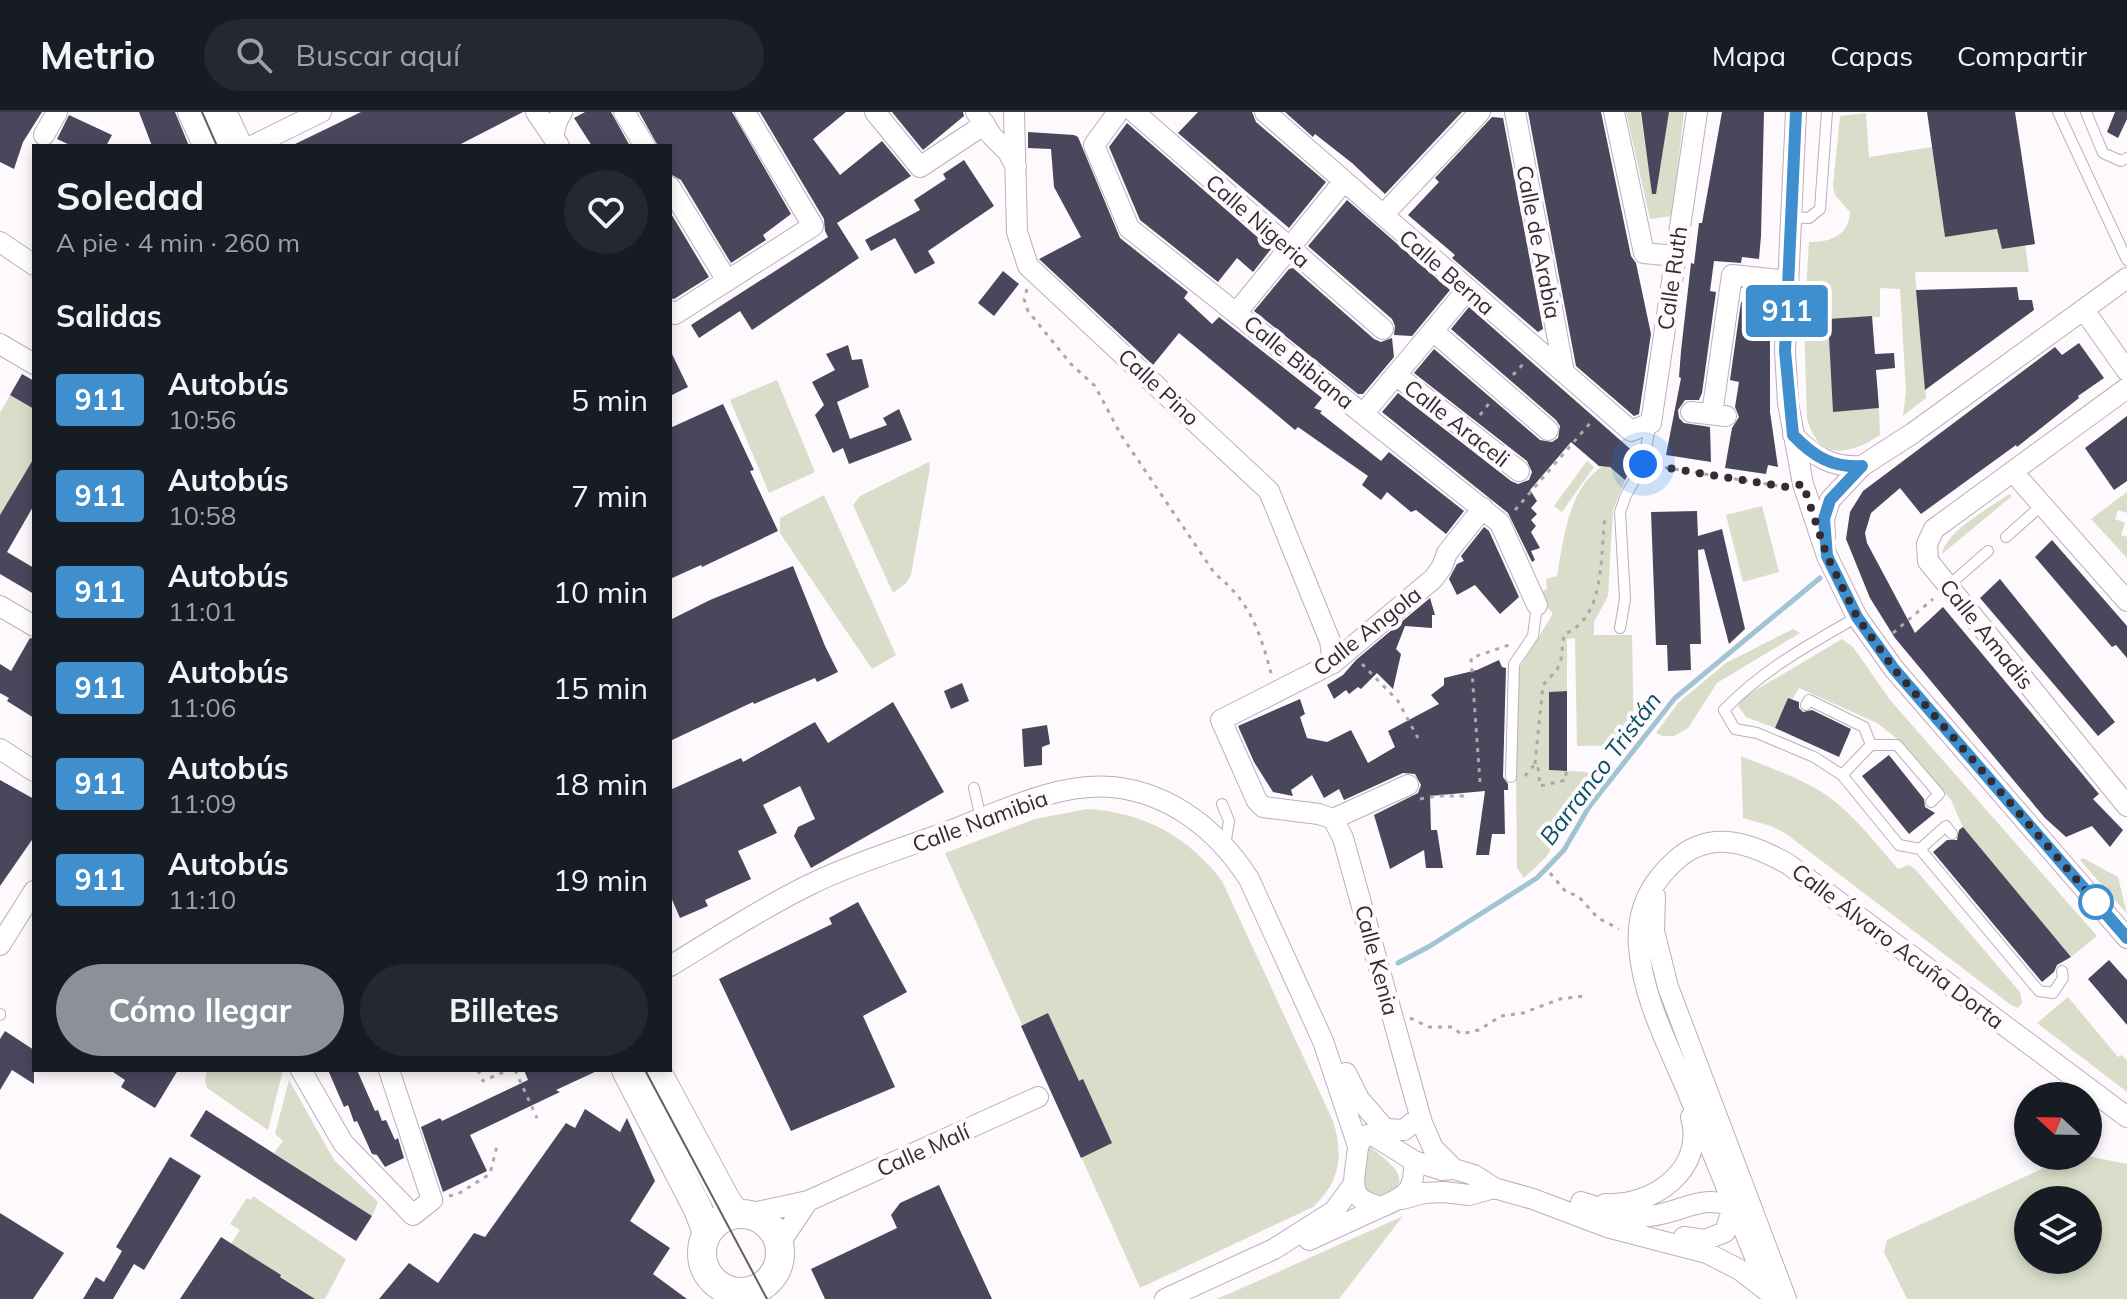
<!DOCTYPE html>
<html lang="es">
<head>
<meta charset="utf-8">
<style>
	:root { --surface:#171b24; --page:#242831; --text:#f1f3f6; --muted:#9ea1a6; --line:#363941; --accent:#8c9099 }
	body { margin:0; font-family:Mulish,sans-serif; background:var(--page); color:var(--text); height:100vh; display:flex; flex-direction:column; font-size:30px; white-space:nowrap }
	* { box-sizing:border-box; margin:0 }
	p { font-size:26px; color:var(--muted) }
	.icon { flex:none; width:44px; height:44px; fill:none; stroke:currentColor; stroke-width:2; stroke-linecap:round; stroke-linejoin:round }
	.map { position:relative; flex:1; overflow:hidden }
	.sheet { position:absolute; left:32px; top:32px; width:640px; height:928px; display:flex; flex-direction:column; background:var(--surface); border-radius:0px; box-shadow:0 4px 12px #0003 }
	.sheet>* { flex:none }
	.badge { padding:0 16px; border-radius:6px; font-size:28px; line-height:52px }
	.needle { width:52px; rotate:292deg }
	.buttons { position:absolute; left:2014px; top:970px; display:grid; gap:16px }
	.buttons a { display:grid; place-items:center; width:88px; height:88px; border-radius:50%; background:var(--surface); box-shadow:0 4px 12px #0003; font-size:40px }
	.you { position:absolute; width:40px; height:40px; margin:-20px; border:6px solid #fff; border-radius:50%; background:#1a73e8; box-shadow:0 0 0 12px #1a73e833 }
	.map>.badge { position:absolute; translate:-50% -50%; box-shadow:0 0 0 4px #fff }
	h2 { padding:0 24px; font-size:30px; line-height:72px }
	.round { display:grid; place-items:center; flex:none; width:84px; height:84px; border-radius:42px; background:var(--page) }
	.overview { display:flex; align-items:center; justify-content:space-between; height:136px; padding:0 24px }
	h1 { font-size:38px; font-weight:700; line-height:60px }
	.button { display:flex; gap:16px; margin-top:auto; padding:16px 24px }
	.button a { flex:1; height:92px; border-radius:48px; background:var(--accent); color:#fff; font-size:32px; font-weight:700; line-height:92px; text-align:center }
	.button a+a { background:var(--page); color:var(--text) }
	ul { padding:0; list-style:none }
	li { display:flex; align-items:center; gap:24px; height:96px; padding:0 24px }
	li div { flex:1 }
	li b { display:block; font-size:30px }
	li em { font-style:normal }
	li .badge { min-width:88px; font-weight:700; text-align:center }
	header { display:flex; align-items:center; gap:48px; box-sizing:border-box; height:112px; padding:0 40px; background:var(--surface); border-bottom:2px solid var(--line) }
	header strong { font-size:38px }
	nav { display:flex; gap:44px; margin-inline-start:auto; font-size:28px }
	.search { width:560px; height:72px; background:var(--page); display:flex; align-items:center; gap:20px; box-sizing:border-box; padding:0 28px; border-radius:44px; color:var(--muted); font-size:30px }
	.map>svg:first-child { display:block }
	.green { fill:#daddc9; fill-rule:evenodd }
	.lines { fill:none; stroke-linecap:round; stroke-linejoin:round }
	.stream { stroke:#a0c4d1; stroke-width:5 }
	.building { fill:#49475b }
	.service-casing { stroke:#c0acbe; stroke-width:12 }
	.minor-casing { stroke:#c0acbe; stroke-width:22 }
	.secondary-casing { stroke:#c0acbe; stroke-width:30 }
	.path { stroke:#aca7ab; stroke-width:3; stroke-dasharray:4 6; stroke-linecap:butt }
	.service { stroke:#fff; stroke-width:10 }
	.minor { stroke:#fff; stroke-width:20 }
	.secondary { stroke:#fff; stroke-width:28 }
	.tram { stroke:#655e64; stroke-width:2 }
	.line-casing { stroke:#fff; stroke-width:18 }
	.line { stroke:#3f8fcf; stroke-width:12 }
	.walk { stroke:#342c33; stroke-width:8; stroke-dasharray:0 14.4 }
	.stop-dot { fill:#fff; stroke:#3f8fcf; stroke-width:4 }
	.labels { text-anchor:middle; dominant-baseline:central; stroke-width:8; stroke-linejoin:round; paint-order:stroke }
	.street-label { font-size:22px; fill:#342c33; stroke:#fdf9fc }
	.water-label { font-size:24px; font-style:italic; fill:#095266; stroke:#fdf9fc }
</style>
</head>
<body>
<header>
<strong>Metrio</strong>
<div class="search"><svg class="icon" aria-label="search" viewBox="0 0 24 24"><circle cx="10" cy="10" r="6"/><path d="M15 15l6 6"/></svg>Buscar aquí</div>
<nav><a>Mapa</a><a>Capas</a><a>Compartir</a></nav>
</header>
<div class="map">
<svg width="2127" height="1187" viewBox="0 0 2127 1187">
	<rect width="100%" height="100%" fill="#fdf9fc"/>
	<path class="green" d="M1626 0H1640L1652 78H1656L1669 0H1684L1672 104 1650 107Z
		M1866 1 1869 45 1932 35 1945 125 1997 117 2003 137 2025 133 2029 160H1915L1926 286 1903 304 1906 279 1900 177 1880 176V205L1828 207 1834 299 1879 296 1880 323C1850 343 1818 350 1807 306L1804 210 1809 130C1830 130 1849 124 1850 100L1835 83 1833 74 1840 4Z
		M777 268 815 360 769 381 730 288Z
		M10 283 34 297V346L0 403V301Z
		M1587 349 1594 355 1562 400 1554 394Z
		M929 350 930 355 911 463 906 471 893 481 853 393 860 384Z
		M1606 352 1625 368 1613 398 1608 484 1594 510V523H1632L1634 633 1577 634 1575 526 1567 527V579L1549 580V658L1588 660 1593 670 1546 745 1524 766 1517 756 1516 661 1519 557 1552 503V500L1541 490 1537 482 1547 477 1546 467 1557 464C1564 424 1569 373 1606 352Z
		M2127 380V401L2118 398 2115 407 2125 411 2121 423 2127 425V446L2091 407Z
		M2009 382 2012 384 1942 442C1946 419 1990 396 2009 382Z
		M824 383 896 543 872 557 780 421V406Z
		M1762 394 1779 460 1743 470 1726 403Z
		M1793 517 1800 521 1717 571 1688 616 1674 624H1663L1656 621 1678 591 1726 551Z
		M1842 527 1853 535 1890 588 2097 824 2071 845 1963 715 1951 688 1896 626 1877 611 1799 576 1792 588 1788 586 1775 616 1746 605 1738 594 1744 585Z
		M1741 644C1772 657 1807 668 1833 688 1858 708 1877 733 1898 757L1909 753 1915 757 2020 880 2022 891 2018 896 2011 893 1785 721 1771 714 1743 706Z
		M1087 697C1143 700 1188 724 1222 769L1333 1009C1344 1043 1340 1070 1313 1095L1140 1176 945 741 1035 707Z
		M2083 746 2118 765 2127 802 2080 748Z
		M2068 885 2118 945 2122 943 2127 949V980L2037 911Z
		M207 958H283L268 1018 207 976 205 968Z
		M289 968 334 1048 378 1090 372 1104 274 1041 283 1029 275 1022Z
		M1368 1033C1387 1050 1421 1068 1380 1087L1364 1078V1046Z
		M2070 1044H2088L2127 1052V1187H1907L1884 1140 1887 1128ZM2088 1088V1148H2028V1088Z
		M253 1084 346 1147 325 1187H315L231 1132 240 1118 230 1112 247 1086 251 1088Z
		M1403 1104 1339 1187H1216L1231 1181Z"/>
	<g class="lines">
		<path class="stream" d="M1398 851 1430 834 1537 766 1564 738 1589 695 1675 586 1820 466"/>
	</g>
	<path class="building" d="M0 0H42L23 30 14 57 0 50Z
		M139 0H175L189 34H152Z
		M361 0H523L457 34H291Z
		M585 0H611L630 34H592L574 6Z
		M639 0H732L791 102 763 123 766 128 731 151 681 68 670 62V34H658Z
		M760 0H846L813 27 840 63 882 29 911 64 837 111 859 146 752 218 740 199 699 226 691 213 828 125 825 119 824 107Z
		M892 0H963L964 4 923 38Z
		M1198 0H1252L1256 10 1326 70 1289 116 1178 21Z
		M1285 0H1462L1385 82 1352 51 1315 22 1313 25Z
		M1528 0H1601L1631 144 1636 151 1651 222 1639 302 1634 304 1576 254Z
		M1641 0H1669L1656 82H1652Z
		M1722 0H1764L1761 124 1759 147 1742 145 1741 151 1714 149 1710 179 1716 180 1702 281 1699 288H1685L1678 298 1679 306 1684 311 1710 315 1711 350 1666 343 1681 266 1679 265 1681 239 1691 151 1694 152 1699 111H1702Z
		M1927 0H2015L2035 132 2002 137 1997 117 1945 125Z
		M2115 0H2127V7L2118 26 2107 20Z
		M69 3 112 23 106 34H72L57 27Z
		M1492 5 1503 6 1543 217 1538 220 1452 146 1455 143 1408 103 1439 70 1435 66Z
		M1127 11 1271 137 1253 160 1237 146 1218 170 1140 108 1109 35Z
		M1028 20 1074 23 1078 25 1120 126 1188 180 1184 186 1212 212 1219 205 1322 286 1314 296 1322 299 1320 301 1381 349 1389 340 1464 399 1446 422 1416 398 1411 400 1387 380 1381 388 1362 373 1368 364 1298 315 1295 318 1179 221 1153 253 1039 147 1081 125 1054 75 1051 37 1028 36Z
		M964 48 994 94 928 139 935 151 915 162 895 126 871 139 865 128 920 98 914 88 946 67 943 62Z
		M1347 88 1450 178 1412 224 1394 223 1395 214 1392 207 1308 134Z
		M670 100 709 165 674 187 670 186Z
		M1293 156 1374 227 1381 230 1392 226 1394 245 1363 282H1358L1254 199 1289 157Z
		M1003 159 1019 172 994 204 978 191Z
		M2017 175 2019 188H2032L2034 198 1925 278 1916 178Z
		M1741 190 1770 194V300L1778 355 1768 353 1766 362 1725 356 1732 316 1739 305 1735 295 1739 270 1730 268Z
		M1469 195 1636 342 1634 352 1625 368 1610 355 1599 354 1571 330 1530 378 1537 389 1531 396 1537 402 1531 408 1536 414 1531 420 1540 436 1531 439 1535 448 1532 450 1508 401 1382 300 1398 281 1511 369 1518 372 1529 368 1532 360 1527 349 1414 261 1434 237 1540 328 1552 330 1558 326 1560 314 1556 308 1451 217Z
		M1872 204 1875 242 1894 241 1895 256 1876 258 1879 296 1833 300 1828 207Z
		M2079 231 2104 266 2078 284 2079 286 2017 335 2016 333 1921 402 1900 376 1871 401 1865 421 1867 431 1915 521 1943 495 2099 682 2093 687 2123 718 2110 735 2092 714 2066 725 2045 706 1895 526 1870 486 1846 427 1850 400 1863 379 2055 235 2062 243Z
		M848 233 852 248 862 247 869 275 837 290 850 327 887 313 883 306 899 297 912 328 849 352 843 336 833 341 815 303 824 293 812 270 835 258 826 242Z
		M670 238 688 275 670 284Z
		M22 262 34 269V297L10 283Z
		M723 292 754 358 750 359 778 419 702 455 701 453 670 467V316Z
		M2127 304V369L2114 378 2085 336Z
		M34 346V393L7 440 34 456V482L0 462V403Z
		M1697 399 1698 424 1722 417 1745 517 1729 532 1704 437 1698 438 1701 532H1690L1691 558 1668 559 1667 533H1656L1651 400Z
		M1484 415 1489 419 1519 485 1500 502 1475 473 1457 483 1449 467 1457 452 1464 449 1461 444Z
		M2052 428 2127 514V546L2116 533 2112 535 2035 445Z
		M793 454 825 534 838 560 817 570 815 566 754 592 753 590 670 629V508L710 488Z
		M2000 467 2115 610 2098 624 1980 486Z
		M1430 486 1435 503H1432V516L1405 514 1396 537 1401 542 1393 577 1377 561 1361 577 1358 575 1349 582 1346 578 1334 587 1327 573 1343 563 1356 548Z
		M30 526 34 527V606L7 589 9 586 0 581V552L11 559Z
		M1499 548 1502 555 1506 556 1503 665 1508 672V678H1504L1505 722H1492L1489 743H1476L1485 679 1430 684 1431 718H1437L1443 756H1426L1424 738 1390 757 1374 703 1418 681 1421 673 1415 662 1403 661 1344 688 1339 677 1324 686 1312 663 1291 678 1293 684 1273 680 1254 650 1238 614 1300 587 1305 602 1300 605 1307 626 1327 630 1351 618 1368 651 1395 635 1388 619 1439 592 1431 583 1444 573V566L1477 558Z
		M962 571 969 589 951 597 944 579Z
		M1567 579V659L1549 658V580Z
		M1788 586 1799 590V596L1803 600 1812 598 1851 617 1839 645 1775 616Z
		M893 590 944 680 811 756 794 724 798 715 815 707 800 674 763 693 777 721 738 739 751 767 705 788 708 794 680 806 670 783V678L741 646 743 650 815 610 828 631Z
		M1047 613 1050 632 1042 635V653L1024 655 1022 617Z
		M1889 643 1924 687 1925 695 1935 701 1909 722 1862 664Z
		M0 668 34 687V725L0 774Z
		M1963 715 2071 845 2057 853 2054 860 2042 870 1933 740 1947 728H1957L1959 718Z
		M858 790 907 880 863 904 895 975 791 1019 719 867 832 812 829 806Z
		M2109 848 2127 868V913L2088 867Z
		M1048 901 1079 969 1083 967 1112 1031 1081 1046 1021 914Z
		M5 919 34 938V972L12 958 0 978V927Z
		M110 958H178L155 996 121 975 125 968Z
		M328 958H357L375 999 378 998 382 1009 386 1008 395 1028 398 1026 404 1046 385 1055 377 1043 372 1042 357 1009 354 1010 348 993 344 995Z
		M524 958H599L556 978 560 980 470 1023 487 1059 443 1080 421 1015 440 1006 442 1009 528 968Z
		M585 997 620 1020 627 1006 655 1069 630 1109 670 1136 653 1162 687 1187H379L409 1151 438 1171 474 1121 485 1125 566 1011 575 1016Z
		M206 998 372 1104 356 1129 190 1024Z
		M170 1045 201 1064 144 1158 134 1152 113 1187H83L96 1165 104 1170 122 1139 116 1135Z
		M939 1073 992 1187H825L811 1157 897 1116 891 1103 900 1091Z
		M0 1101 64 1141 33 1187H0Z
		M221 1125 281 1163 280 1165 315 1187H180Z"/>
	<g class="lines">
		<g class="service-casing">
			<path id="service" d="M2058 0 2127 148
				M2086 0 2103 41 2121 49 2127 46
				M1792 105 1809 106 1820 97 1827 0
				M2006 425 2042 393
				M1948 474 1988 439
				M1857 505C1810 532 1762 558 1724 598L1735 617 1757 621 1814 645 1842 663 1899 733 1920 737 2039 879 2053 881 2063 866 2062 859
				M1620 516 1625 487 1620 400 1626 383 1642 355 1651 311
				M1806 593 1809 588 1864 615 1871 633 1842 663
				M1871 633H1897L1939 682 1931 690
				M1511 665 1514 552 1533 524 1537 493
				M974 676 981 707
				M1222 692 1229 709 1225 734
				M1920 737 1946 714 1952 722
				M0 902V903"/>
		</g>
		<g class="minor-casing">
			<path id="minor" d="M536 0 559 34
				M624 0 645 34
				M875 0 920 55 985 12
				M976 0 992 24 1008 40 1016 55
				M1014 0 1017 120 1028 154 1269 379 1330 529 1333 551
				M1118 0 1094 33 1129 116 1500 411 1537 493
				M1134 0 1383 217
				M1265 0 1631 319 1651 311 1697 0
				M1515 0 1564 260
				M1614 0 1644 141 1675 144
				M1796 0 1785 239 1788 291 1803 372 1827 444 1857 505 1894 557 2127 826
				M44 23 57 0
				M553 25 557 9 562 0
				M252 34 321 0
				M670 75 726 167
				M1383 103 1480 0
				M0 130 34 153
				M2084 198 2127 259
				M670 199 675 202 813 114 745 0
				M1237 200 1344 69
				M1433 219 1548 318
				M0 232 34 252
				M1396 263 1519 359
				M2127 276 1934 417 1927 432 1928 449 2127 694
				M1691 300 1726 304
				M1363 302 1467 178
				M1712 302 1732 163 1789 169
				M1793 323C1813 344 1832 356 1862 354
				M2013 360 2127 489
				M1825 424 1824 407 1830 388 1862 354 1913 321 2127 166
				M0 494 34 514
				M0 637 34 659
				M1408 673 1333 707 1319 702 1263 695 1257 689 1221 608 1333 551 1433 467 1442 455 1447 441 1483 396
				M1333 707 1343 726 1422 1011 1433 1036 1454 1057
				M1655 784 1654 819 1668 875 1786 1187
				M0 833 34 779
				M670 854C715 827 760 797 807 774 856 750 910 734 960 715 1008 696 1060 671 1112 675 1172 681 1218 719 1249 767L1323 929 1358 1034
				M301 958 343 1031 413 1103 432 1088 389 958
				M1346 961 1359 987 1385 1017 1404 1018 1413 1010
				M1367 1023 1374 1024 1414 1049C1415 1079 1407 1084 1381 1095 1352 1088 1352 1078 1356 1052 1358 1040 1356 1030 1367 1023Z
				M1414 1049 1442 1058 1454 1057 1474 1063 1494 1076 1533 1087 1607 1115 1707 1141 1740 1158 1766 1178
				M1402 1087 1424 1081 1444 1080 1469 1083 1494 1076
				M1581 1090C1603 1097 1625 1107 1649 1104 1684 1101 1703 1078 1740 1098
				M1605 1092C1653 1095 1706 1057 1691 1005
				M748 1102 808 1089 1038 985
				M1684 1125 1705 1128 1725 1120 1734 1092
				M1309 1128 1381 1095
				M779 1132 808 1089
				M728 1177V1187
				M1165 1187 1274 1137 1334 1099 1353 1073
				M1772 1187C1744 1117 1715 1048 1687 978 1668 933 1642 884 1639 834 1636 799 1650 771 1676 748 1712 716 1752 732 1788 752L2127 1005"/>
		</g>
		<g class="secondary-casing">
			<path id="secondary" d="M192 0 208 34
				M222 0 238 34
				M626 958 698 1097 707 1121
				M656 958 727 1090 736 1102
				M702 1141a39 39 0 1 1 78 0a39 39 0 1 1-78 0Z"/>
		</g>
		<path class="path" d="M1027 177 1024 187 1028 199 1070 251 1095 274 1121 323 1215 462C1250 489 1260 520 1271 561
			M1513 263 1524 251
			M1480 303 1490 290
			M1655 354 1785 375
			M1515 398 1591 310
			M1893 521 1933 487
			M1362 552 1398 589 1418 626
			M1535 652 1543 573 1557 558 1561 547 1564 522C1606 507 1600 441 1605 406
			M1525 664 1535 652 1538 655 1540 674 1566 668V659
			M1480 670 1471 546 1509 533
			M1420 687 1436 684H1466
			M1550 761 1566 780 1578 784 1598 806 1619 817
			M1410 906 1429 915H1452L1461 922 1479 918 1501 904 1523 901 1560 887 1585 884
			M478 958 483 969 508 958
			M515 958 537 1006
			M449 1084 458 1082 490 1062 497 1034"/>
		<use href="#service" class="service"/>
		<use href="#minor" class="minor"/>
		<use href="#secondary" class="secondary"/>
		<path class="tram" d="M202 0 217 34
			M645 958 767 1187"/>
	</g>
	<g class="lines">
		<g class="line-casing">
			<path id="line" d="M1796 0 1785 239 1793 323C1813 344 1832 356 1862 354L1830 388 1824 407 1827 444 1857 505 1894 557 2127 826"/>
		</g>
		<use href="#line" class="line"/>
		<path class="walk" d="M1643 352 1786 375 1803 372 1827 444 1857 505 1894 557 2096 790"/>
	</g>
	<circle class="stop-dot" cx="2096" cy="790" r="16"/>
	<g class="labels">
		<g class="street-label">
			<text transform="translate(1258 109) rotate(41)">Calle Nigeria</text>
			<text transform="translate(1539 130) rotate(79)">Calle de Arabia</text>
			<text transform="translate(1447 160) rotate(41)">Calle Berna</text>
			<text transform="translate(1672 166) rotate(-82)">Calle Ruth</text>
			<text transform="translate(1299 250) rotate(39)">Calle Bibiana</text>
			<text transform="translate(1159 275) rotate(43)">Calle Pino</text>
			<text transform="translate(1457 311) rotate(38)">Calle Araceli</text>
			<text transform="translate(1367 519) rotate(-38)">Calle Angola</text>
			<text transform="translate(1987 522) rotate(51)">Calle Amadis</text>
			<text transform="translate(980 709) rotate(-20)">Calle Namibia</text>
			<text transform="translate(1898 834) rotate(37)">Calle Álvaro Acuña Dorta</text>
			<text transform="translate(1377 848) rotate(75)">Calle Kenia</text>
			<text transform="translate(923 1038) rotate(-24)">Calle Malí</text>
		</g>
		<g class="water-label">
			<text transform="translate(1600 656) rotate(-53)">Barranco Tristán</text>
		</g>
	</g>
</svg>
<div class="buttons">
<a><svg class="needle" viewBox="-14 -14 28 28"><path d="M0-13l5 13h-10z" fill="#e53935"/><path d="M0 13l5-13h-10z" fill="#9ea1a6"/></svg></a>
<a><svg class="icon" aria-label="layers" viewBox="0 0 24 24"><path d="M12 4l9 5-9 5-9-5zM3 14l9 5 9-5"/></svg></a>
</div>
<div class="you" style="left:1643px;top:352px"></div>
<b class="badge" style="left:1787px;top:199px;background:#3f8fcf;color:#fff">911</b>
<section class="sheet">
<div class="overview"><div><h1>Soledad</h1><p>A pie · 4 min · 260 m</p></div><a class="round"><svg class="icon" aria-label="heart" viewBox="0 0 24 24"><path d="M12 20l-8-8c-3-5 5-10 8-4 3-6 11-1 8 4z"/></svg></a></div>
<h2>Salidas</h2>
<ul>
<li><span class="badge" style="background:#3f8fcf;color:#fff">911</span><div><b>Autobús</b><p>10:56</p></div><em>5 min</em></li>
<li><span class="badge" style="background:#3f8fcf;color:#fff">911</span><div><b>Autobús</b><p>10:58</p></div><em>7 min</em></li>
<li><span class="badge" style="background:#3f8fcf;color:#fff">911</span><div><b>Autobús</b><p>11:01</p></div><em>10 min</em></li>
<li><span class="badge" style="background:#3f8fcf;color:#fff">911</span><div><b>Autobús</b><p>11:06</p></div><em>15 min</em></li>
<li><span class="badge" style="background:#3f8fcf;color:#fff">911</span><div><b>Autobús</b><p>11:09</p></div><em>18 min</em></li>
<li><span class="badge" style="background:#3f8fcf;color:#fff">911</span><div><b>Autobús</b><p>11:10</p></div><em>19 min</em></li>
</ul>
<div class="button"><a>Cómo llegar</a><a>Billetes</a></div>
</section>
</div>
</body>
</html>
